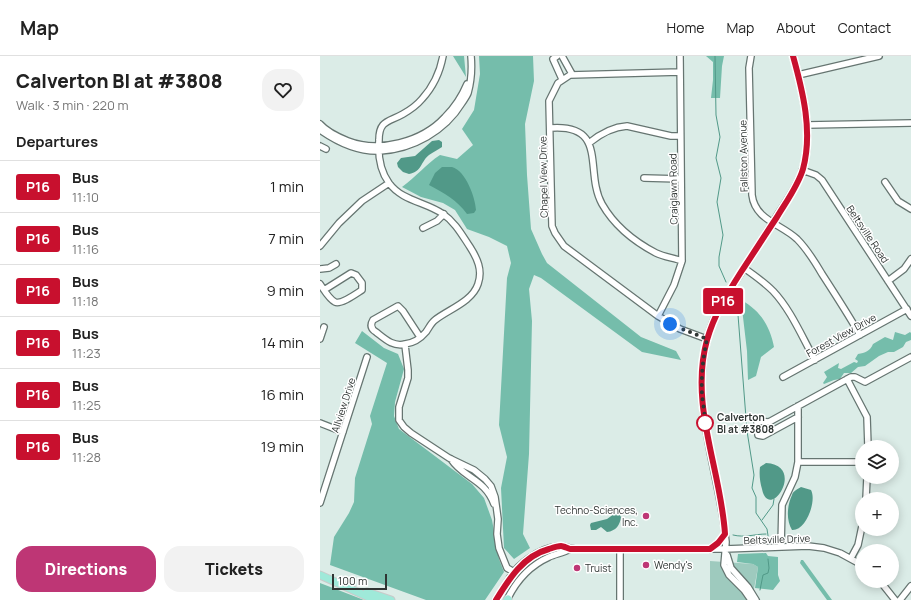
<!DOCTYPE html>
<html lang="en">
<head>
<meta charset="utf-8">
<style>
	:root { --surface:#fff; --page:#f2f2f2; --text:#222; --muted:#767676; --line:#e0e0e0; --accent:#be3675 }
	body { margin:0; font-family:Manrope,sans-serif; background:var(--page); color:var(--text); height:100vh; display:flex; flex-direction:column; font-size:15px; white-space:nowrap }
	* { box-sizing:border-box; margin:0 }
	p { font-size:13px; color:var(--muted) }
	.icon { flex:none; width:22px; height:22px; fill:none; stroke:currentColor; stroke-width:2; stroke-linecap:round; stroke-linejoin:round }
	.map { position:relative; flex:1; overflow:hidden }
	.sheet { display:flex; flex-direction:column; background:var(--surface); width:320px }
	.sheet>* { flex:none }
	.badge { padding:0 8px; border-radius:3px; font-size:14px; line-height:26px }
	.fabs { position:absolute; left:535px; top:384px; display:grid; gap:8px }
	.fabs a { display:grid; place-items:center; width:44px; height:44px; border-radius:50%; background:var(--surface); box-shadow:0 2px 10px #0003; font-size:20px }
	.scale { position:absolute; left:12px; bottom:10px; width:55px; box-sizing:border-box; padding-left:4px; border:2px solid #2f3533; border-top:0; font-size:11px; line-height:14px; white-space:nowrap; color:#2f3533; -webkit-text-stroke:3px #fff; paint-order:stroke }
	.you { position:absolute; width:20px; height:20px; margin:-10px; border:3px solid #fff; border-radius:50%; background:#1a73e8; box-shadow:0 0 0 6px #1a73e833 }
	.map>.badge { position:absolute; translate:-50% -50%; box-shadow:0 0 0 2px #fff }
	h2 { padding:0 16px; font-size:15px; line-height:36px }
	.round { display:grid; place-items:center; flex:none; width:42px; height:42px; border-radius:16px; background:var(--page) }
	.overview { display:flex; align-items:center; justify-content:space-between; height:68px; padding:0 16px }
	h1 { font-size:19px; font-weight:800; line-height:30px }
	.button { display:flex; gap:8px; margin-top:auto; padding:8px 16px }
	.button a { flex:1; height:46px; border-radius:16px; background:var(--accent); color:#fff; font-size:16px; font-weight:800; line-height:46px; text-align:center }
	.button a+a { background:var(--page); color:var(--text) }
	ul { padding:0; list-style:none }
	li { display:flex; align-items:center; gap:12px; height:52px; padding:0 16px; border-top:1px solid var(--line) }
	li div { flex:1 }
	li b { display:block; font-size:15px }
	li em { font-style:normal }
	li .badge { min-width:44px; font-weight:700; text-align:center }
	header { display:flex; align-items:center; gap:24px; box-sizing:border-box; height:56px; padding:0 20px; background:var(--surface); border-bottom:1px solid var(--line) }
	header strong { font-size:19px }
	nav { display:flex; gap:22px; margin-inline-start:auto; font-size:14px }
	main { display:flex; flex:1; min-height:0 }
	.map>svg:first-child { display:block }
	.green { fill:#9ecabe }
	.forest { fill:#75bdab }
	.water { fill:#519988 }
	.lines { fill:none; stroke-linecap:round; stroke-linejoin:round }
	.stream { stroke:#519988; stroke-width:1 }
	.minor-casing { stroke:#667571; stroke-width:8 }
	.major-casing { stroke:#c9caca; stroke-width:9 }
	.minor { stroke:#fff; stroke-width:5.5 }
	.major { stroke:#9fe9d9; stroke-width:7 }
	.line-casing { stroke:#fff; stroke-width:9 }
	.line { stroke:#c8102e; stroke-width:6 }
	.walk { stroke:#2f3533; stroke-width:4; stroke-dasharray:0 7.2 }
	.stop-dot { fill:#fff; stroke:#c8102e; stroke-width:2 }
	.poi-dot { fill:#be3675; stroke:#fff; stroke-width:1.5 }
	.labels { text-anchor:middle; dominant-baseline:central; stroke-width:3; stroke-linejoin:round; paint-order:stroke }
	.street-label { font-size:10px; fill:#2f3533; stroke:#fff }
	.stop-label { font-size:10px; font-weight:bold; fill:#2f3533; stroke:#fff; text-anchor:start }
	.poi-label { font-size:10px; fill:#2f3533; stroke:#fff; text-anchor:start }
</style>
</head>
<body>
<header>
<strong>Map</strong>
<nav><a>Home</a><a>Map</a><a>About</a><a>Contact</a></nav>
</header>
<main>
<section class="sheet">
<div class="overview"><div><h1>Calverton Bl at #3808</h1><p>Walk · 3 min · 220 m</p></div><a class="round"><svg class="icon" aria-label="heart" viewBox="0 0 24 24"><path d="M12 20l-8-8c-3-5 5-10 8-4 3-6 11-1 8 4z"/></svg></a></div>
<h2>Departures</h2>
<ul>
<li><span class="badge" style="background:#c8102e;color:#fff">P16</span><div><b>Bus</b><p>11:10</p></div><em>1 min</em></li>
<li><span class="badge" style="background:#c8102e;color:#fff">P16</span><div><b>Bus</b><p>11:16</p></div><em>7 min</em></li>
<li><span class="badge" style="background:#c8102e;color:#fff">P16</span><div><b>Bus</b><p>11:18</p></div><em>9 min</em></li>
<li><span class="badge" style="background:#c8102e;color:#fff">P16</span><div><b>Bus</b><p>11:23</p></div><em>14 min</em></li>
<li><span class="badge" style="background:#c8102e;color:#fff">P16</span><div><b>Bus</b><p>11:25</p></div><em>16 min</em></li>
<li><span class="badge" style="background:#c8102e;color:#fff">P16</span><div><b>Bus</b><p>11:28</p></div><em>19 min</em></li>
</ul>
<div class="button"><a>Directions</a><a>Tickets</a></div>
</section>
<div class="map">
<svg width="591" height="544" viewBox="0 0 591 544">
	<rect width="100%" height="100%" fill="#dbece7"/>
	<path class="green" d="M390 505 433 508 438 511 432 544H390Z"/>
	<path class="forest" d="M133 0H144L146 21Z
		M159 0H213L214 25 205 68 207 119 211 173 222 198 227 207 321 281 356 295 361 304 322 296 221 222 214 219 209 233 212 265 209 398 203 478 210 492 194 503 184 492 181 432 187 401 179 369 187 222 191 207 187 190 169 181 147 173 135 154 123 147 101 141 82 131C96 121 106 108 120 99L137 103 153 89 142 73 154 54 160 18Z
		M386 0H404L402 10 400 42H391L393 24V6Z
		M421 244C440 254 450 270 454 291L441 301 436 320 428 324 427 295Z
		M42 275 64 292 78 298 84 313 75 346 74 360 79 373 152 428 164 442 172 464 179 503 184 516 165 544H106L10 509 14 481 29 457 34 446 35 422 52 368 50 360 67 307 35 287Z
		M575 276 585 279 590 276 591 277V284L586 286 583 291 574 296H568L559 300 545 310 538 311 531 317H524L520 323 514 324 504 328 503 327 507 321 504 316 519 307 518 312 521 313 534 306 537 307 538 305 535 303 538 298C545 297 550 295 553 288L565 281 573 284Z
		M446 497 448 500 458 501V519L460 525 453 534 435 532 438 511 433 508 417 506 418 498Z
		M481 504H483L512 544H507L480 507Z
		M0 527 44 544H0Z"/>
	<path class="water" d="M119 84 122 86V91C118 94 113 96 109 99 101 105 102 116 89 118L83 116 78 111 77 107 81 102 95 100 112 85Z
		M122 111C125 111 129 111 132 111 146 115 155 141 156 154L154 157 147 158C137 144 124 137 109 129L115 117Z
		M446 407C487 409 449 467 442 433 440 426 439 419 440 411Z
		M481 431 491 434C497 445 486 475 472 474 466 464 467 450 472 439 473 435 478 433 481 431Z
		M294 458H299L301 461C300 469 296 475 287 476L281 471 276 474H271L270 469 271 467 287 463Z"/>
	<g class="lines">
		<path class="stream" d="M395 0 396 59 400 81 396 102 401 122 397 146 403 179 399 201V210L406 226
			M414 241 417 246 427 375 434 419 432 432 436 441V457L447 473 449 486
			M442 464 453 449 454 443
			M413 479C425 482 435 478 446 478
			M440 534 443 519 448 517 449 512 448 503"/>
		<g class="minor-casing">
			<path id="minor" d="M237 0 233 3 242 23
				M242 0 252 18
				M431 0 429 12 432 139C435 164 461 168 477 183 487 193 495 206 502 218 515 238 528 258 540 279
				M360 16 250 19 238 27 229 45 232 170 235 177 244 190 338 260 360 273 387 283
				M478 19 559 0
				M0 68C7 76 18 81 28 85 59 97 102 86 125 61 134 52 142 40 147 28
				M487 69 591 67
				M231 72C289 68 264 116 282 148 294 169 315 186 336 197 344 201 354 202 362 205
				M0 74C17 86 39 96 60 95 93 93 125 75 142 47 144 44 147 40 148 37 151 26 152 11 151 0
				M269 87C280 78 292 71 307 70L351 80H360
				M0 90 6 93
				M482 114 496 119 502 124 591 260
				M324 122 361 123
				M565 126 578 145 591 153
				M103 172 117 165 124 158
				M0 190 19 167 42 145 69 127
				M424 212C434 219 444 226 453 235 471 254 482 281 495 304
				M0 213 9 212 16 208
				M568 225 584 213 591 203
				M0 228C4 234 9 243 15 246 21 249 37 237 42 234V227L36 219 31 217 4 234
				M338 260 354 229 362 205 360 0
				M100 281 83 255 78 250 53 264C50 269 51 273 56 276 65 283 73 291 85 288 93 287 101 282 106 276 109 272 111 267 115 264 129 253 152 246 158 228 163 214 157 202 150 191 142 179 135 166 123 158 106 146 82 145 69 127 60 115 58 98 59 84 59 64 69 66 83 58 90 54 97 49 102 43 113 31 120 16 123 0
				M0 283 4 271
				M85 289 88 314V322L79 351V364L84 371 91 377 129 402 154 414 165 423 171 430 175 441 178 463 177 478 179 492 187 512 194 516
				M463 321 587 253
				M527 323 547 361 548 391
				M478 361 443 380 438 379 437 365 449 366 531 321H535L545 326 591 301
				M0 367 23 376
				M131 403C143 422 165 423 174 448
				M478 406H542
				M546 443 547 421
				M0 447 47 301
				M461 491 462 449 475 421 478 406V350
				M300 493V544
				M390 493 398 487 405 478
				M407 499 411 512 428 531 436 544
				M531 502 538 489 542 470
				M560 525 575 544
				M187 527C195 509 219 492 239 490 244 490 251 493 257 493H405L488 490 504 492 520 497 542 509
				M187 544C196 525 209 510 229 501 235 498 243 497 250 493
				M431 544 424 534 409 519 404 509 406 486 404 469C396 409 371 345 387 284 393 259 407 238 421 217 433 197 446 178 458 158 467 144 478 129 483 113 493 76 483 36 473 0
				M580 544 591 530"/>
		</g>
		<g class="major-casing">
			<path id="major" d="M0 519 55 544
				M47 536 71 544
				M176 544 188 525
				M187 544 188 543"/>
		</g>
		<use href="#minor" class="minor"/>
		<use href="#major" class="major"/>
	</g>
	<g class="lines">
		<g class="line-casing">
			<path id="line" d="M176 544C189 523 203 500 229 493 232 492 237 490 241 490 243 490 247 492 250 493H390L398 487 405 478C401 413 369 349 387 284 394 259 407 238 421 216 433 198 445 179 457 161 466 146 478 130 483 113 493 76 483 36 473 0"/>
		</g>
		<use href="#line" class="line"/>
		<path class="walk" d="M350 268 387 283C383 302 381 320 382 339 383 348 385 358 385 367"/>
	</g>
	<circle class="stop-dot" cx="385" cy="367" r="8"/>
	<g class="poi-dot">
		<circle cx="326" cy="460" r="4"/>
		<circle cx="326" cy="509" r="4"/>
		<circle cx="257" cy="512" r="4"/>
	</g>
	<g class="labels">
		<g class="street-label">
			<text transform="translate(423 100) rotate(-91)">Fallston Avenue</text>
			<text transform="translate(223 121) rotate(-91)">Chapel View Drive</text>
			<text transform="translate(353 133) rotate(-91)">Craiglawn Road</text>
			<text transform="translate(548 178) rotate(56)">Beltsville Road</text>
			<text transform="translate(521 279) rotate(-29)">Forest View Drive</text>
			<text transform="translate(23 349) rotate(-72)">Allview Drive</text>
			<text transform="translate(457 483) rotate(-2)">Beltsville Drive</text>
		</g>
		<g class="stop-label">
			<text x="397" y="361">Calverton<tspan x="397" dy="12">Bl at #3808</tspan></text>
		</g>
		<g class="poi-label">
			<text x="318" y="454" text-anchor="end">Techno-Sciences,<tspan x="318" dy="12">Inc.</tspan></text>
			<text x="334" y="509">Wendy's</text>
			<text x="265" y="512">Truist</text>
		</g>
	</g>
</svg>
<div class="fabs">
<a><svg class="icon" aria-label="layers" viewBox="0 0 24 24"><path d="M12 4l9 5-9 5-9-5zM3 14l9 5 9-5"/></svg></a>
<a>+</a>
<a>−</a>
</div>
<div class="scale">100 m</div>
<div class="you" style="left:350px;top:268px"></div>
<b class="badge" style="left:403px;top:245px;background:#c8102e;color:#fff">P16</b>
</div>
</main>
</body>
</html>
